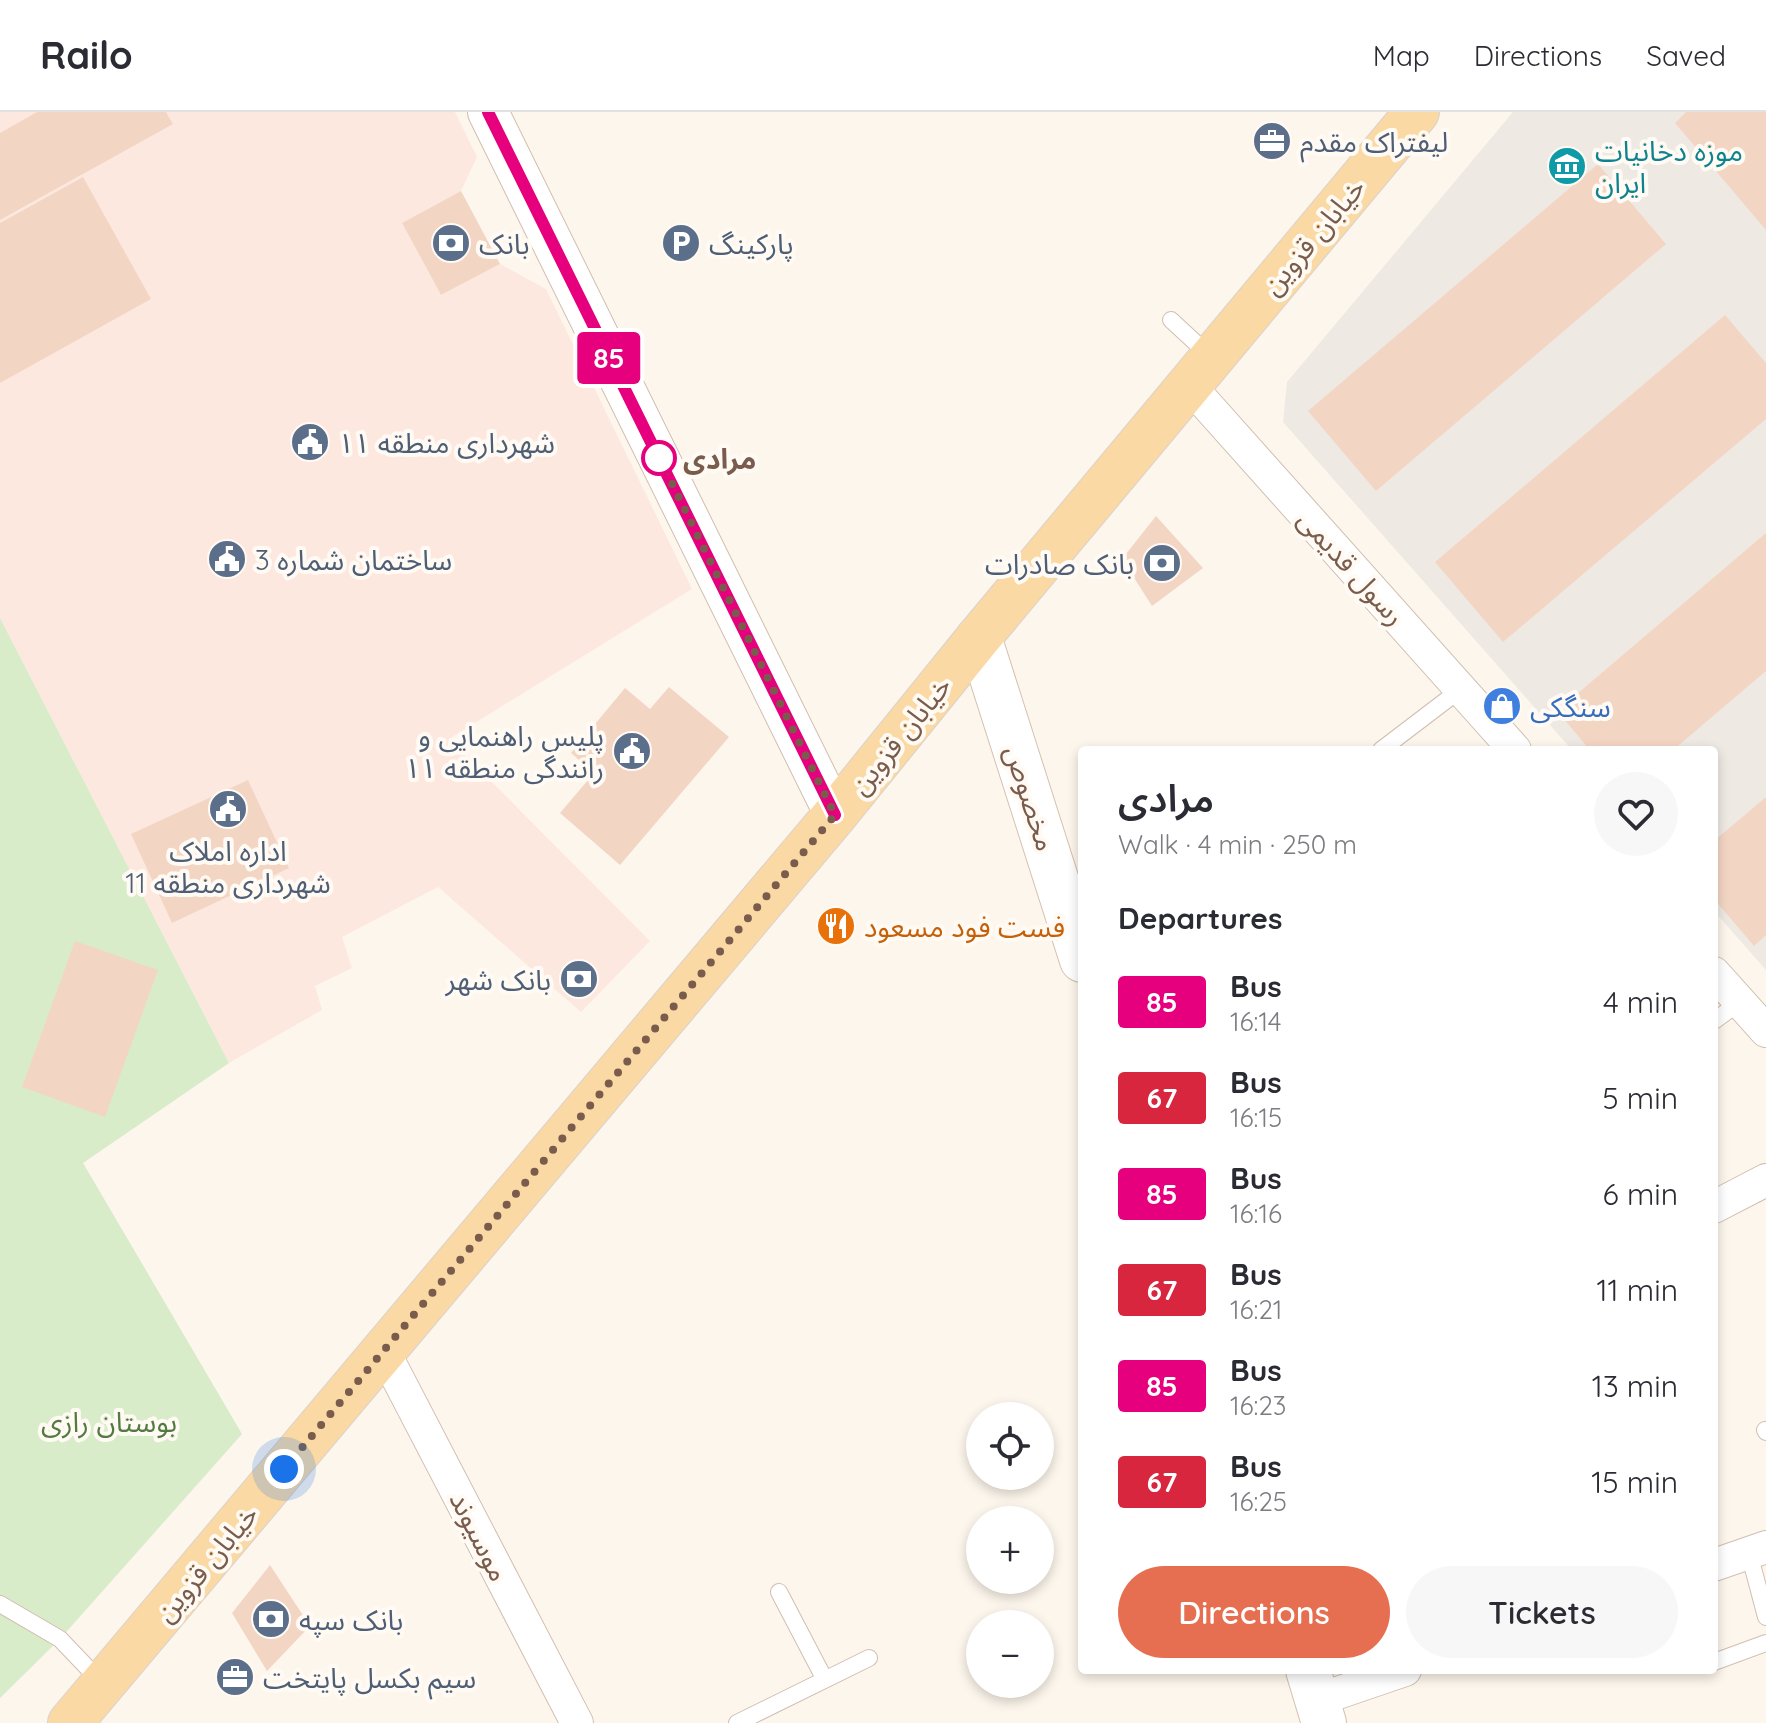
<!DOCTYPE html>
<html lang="en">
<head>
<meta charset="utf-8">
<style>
	:root { --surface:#fff; --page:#f7f7f7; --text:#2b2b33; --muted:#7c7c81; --line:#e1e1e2; --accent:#e76f51 }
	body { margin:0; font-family:Quicksand,"Noto Sans Arabic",sans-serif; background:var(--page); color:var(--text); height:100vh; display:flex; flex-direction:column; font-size:30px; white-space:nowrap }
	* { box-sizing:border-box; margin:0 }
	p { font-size:26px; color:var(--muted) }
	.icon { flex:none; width:44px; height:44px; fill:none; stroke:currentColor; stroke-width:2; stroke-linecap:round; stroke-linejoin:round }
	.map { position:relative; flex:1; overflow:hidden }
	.details { position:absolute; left:1078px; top:634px; width:640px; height:928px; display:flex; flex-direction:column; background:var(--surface); border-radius:8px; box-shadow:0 4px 12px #0003 }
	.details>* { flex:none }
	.badge { padding:0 16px; border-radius:6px; font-size:28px; line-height:52px }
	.controls { position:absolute; left:966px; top:1290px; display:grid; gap:16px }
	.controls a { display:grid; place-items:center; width:88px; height:88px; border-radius:50%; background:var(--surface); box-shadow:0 4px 12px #0003; font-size:40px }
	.you { position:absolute; width:40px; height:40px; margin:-20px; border:6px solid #fff; border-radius:50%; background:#1a73e8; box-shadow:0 0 0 12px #1a73e833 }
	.map>.badge { position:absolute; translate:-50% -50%; box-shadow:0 0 0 4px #fff }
	h2 { padding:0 40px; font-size:30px; line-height:72px }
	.round { display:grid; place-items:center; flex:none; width:84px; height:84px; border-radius:42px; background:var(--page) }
	.head { display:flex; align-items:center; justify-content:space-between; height:136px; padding:0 40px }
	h1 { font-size:38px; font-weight:600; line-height:60px }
	.primary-button { display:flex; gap:16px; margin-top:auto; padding:16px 40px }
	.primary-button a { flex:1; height:92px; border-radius:48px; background:var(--accent); color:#fff; font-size:32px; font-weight:600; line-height:92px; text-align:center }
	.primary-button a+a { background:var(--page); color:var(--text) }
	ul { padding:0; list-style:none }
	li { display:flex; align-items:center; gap:24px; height:96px; padding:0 40px }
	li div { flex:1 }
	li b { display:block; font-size:30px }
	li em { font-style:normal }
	li .badge { min-width:88px; font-weight:700; text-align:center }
	header { display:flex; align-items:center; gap:48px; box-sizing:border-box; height:112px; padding:0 40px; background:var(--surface); border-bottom:2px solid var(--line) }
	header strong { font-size:38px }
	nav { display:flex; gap:44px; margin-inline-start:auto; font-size:28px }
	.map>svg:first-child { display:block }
	.commercial { fill:#fde8e0 }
	.industrial { fill:#efe9e4 }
	.green { fill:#d8ecc9 }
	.building { fill:#f3d5c3 }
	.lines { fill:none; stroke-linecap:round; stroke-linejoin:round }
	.service-casing { stroke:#d1beb0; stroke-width:18 }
	.minor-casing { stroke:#d1beb0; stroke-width:34 }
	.tertiary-casing { stroke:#d1beb0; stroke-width:42 }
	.secondary-casing { stroke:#d6c0b0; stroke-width:46 }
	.primary-casing { stroke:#dad1cd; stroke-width:46 }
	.service { stroke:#fff; stroke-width:16 }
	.minor { stroke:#fff; stroke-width:32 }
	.tertiary { stroke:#fff; stroke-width:40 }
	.secondary { stroke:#fff; stroke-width:44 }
	.primary { stroke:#fbd9a5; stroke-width:44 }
	.line-casing { stroke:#fff; stroke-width:18 }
	.line { stroke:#e6007e; stroke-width:12 }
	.walk { stroke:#7a5c4d; stroke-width:8; stroke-dasharray:0 14.4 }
	.stop-dot { fill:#fff; stroke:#e6007e; stroke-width:4 }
	.labels { text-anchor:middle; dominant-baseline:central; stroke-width:8; stroke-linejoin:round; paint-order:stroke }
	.service-label { font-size:28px; fill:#4e5e75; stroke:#fffaf3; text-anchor:start }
	.culture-label { font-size:28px; fill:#0d838f; stroke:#fffaf3; text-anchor:start }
	.street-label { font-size:28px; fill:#7a5c4d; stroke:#fffaf3 }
	.stop-label { font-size:28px; font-weight:bold; fill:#7a5c4d; stroke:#fffaf3; text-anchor:start }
	.shop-label { font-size:28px; fill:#366cbe; stroke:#fffaf3; text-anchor:start }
	.food-label { font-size:28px; fill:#c56008; stroke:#fffaf3; text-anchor:start }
	.park-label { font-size:28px; fill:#537a41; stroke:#fffaf3 }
</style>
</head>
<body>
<header>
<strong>Railo</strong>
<nav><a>Map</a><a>Directions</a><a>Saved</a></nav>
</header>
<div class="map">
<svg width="1766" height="1611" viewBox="0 0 1766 1611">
	<rect width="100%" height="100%" fill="#fdf6ec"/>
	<path class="commercial" d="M0 0H455L477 45 461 79 402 111 441 183 500 152 546 177 692 477 449 627 650 829 581 900 438 775 342 825 352 856 315 874 322 898 229 951 0 506Z"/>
	<path class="industrial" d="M1513 0H1766V858L1714 799V638H1572L1283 310 1287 270Z"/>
	<path class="green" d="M0 506 229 951 83 1051 242 1322 60 1527 0 1586Z"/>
	<path class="building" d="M37 0H166L173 12 0 108V21Z
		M1686 0H1766V118L1675 11Z
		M1598 52 1666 132 1376 379 1308 299Z
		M83 65 151 187 0 271V111Z
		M461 79 500 152 441 183 402 111Z
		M1725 203 1766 251V307L1503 530 1435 450Z
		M1156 404 1203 456 1152 494 1122 447Z
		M1766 421V559L1673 638H1590L1557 599Z
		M669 575 729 625 620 753 560 701 594 661 571 641 625 576 650 597Z
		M248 668 289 756 172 811 131 722Z
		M1766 685V823L1754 834 1714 787V729Z
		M75 829 158 858 105 1005 22 975Z
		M270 1453 310 1514 267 1559 232 1501Z"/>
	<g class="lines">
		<g class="service-casing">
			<path id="service" d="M1171 208 1211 245
				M1381 638 1461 577
				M1714 909 1740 890
				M1765 1318 1766 1320
				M1749 1441 1766 1505
				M779 1480 824 1566
				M0 1492 60 1527 102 1571
				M1714 1550 1766 1531
				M737 1611 869 1546"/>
		</g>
		<g class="minor-casing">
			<path id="minor" d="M1189 273 1515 638
				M1714 861 1766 919
				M1714 1095 1766 1068
				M383 1238 577 1611
				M1714 1453 1766 1435
				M1317 1588 1405 1558"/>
		</g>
		<g class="tertiary-casing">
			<path id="tertiary" d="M488 0 835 703"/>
		</g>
		<g class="secondary-casing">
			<path id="secondary" d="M979 525 1082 848
				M1308 1558 1324 1611"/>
		</g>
		<g class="primary-casing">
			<path id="primary" d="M70 1611 835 703 979 525 1417 0"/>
		</g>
		<use href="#service" class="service"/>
		<use href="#minor" class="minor"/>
		<use href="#tertiary" class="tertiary"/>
		<use href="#secondary" class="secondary"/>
		<use href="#primary" class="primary"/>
	</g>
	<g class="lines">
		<g class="line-casing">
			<path id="line" d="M488 0 835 703"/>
		</g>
		<use href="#line" class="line"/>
		<path class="walk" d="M284 1357 835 703 655 337 659 346"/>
	</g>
	<defs>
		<g id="office-disc" transform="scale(2)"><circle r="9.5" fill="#5c6f8a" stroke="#fffaf3"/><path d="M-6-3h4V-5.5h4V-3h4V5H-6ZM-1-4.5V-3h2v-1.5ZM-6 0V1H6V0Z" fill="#fff"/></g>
		<g id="museum-disc" transform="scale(2)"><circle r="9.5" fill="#0f9aa8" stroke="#fffaf3"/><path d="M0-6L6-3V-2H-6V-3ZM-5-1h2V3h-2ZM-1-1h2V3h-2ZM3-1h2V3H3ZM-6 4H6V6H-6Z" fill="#fff"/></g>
		<g id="bank-disc" transform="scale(2)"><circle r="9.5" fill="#5c6f8a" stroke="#fffaf3"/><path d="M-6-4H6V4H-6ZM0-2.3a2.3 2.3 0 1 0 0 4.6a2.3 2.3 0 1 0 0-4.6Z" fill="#fff"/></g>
		<g id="parking-disc" transform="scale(2)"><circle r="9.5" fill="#5c6f8a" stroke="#fffaf3"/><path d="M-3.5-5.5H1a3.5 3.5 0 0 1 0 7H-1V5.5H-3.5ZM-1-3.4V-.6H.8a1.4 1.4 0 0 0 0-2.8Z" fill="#fff"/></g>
		<g id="civic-disc" transform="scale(2)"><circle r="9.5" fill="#5c6f8a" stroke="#fffaf3"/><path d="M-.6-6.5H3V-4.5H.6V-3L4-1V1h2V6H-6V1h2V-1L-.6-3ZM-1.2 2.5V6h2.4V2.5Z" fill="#fff"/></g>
		<g id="shop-disc" transform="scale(2)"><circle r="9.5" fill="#3f7fe0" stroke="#fffaf3"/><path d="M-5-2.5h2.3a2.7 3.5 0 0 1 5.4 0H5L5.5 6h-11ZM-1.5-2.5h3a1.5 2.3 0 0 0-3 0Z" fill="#fff"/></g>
		<g id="restaurant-disc" transform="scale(2)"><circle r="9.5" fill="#e8710a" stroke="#fffaf3"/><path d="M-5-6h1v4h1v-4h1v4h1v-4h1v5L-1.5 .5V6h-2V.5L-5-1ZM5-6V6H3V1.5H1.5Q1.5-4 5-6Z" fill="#fff"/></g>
	</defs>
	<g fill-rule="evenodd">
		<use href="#office-disc" x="1272" y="29"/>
		<use href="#museum-disc" x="1567" y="54"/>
		<use href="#bank-disc" x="451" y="131"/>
		<use href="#parking-disc" x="681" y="131"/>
		<use href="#civic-disc" x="310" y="330"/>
		<use href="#civic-disc" x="227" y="447"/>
		<use href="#bank-disc" x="1162" y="451"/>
		<use href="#shop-disc" x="1502" y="594"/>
		<use href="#civic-disc" x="632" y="639"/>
		<use href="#civic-disc" x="228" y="697"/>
		<use href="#restaurant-disc" x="836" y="814"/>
		<use href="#bank-disc" x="579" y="867"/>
		<use href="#bank-disc" x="271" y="1507"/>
		<use href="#office-disc" x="235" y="1565"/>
	</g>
	<circle class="stop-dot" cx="659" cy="346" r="16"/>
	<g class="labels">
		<g class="service-label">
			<text x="1300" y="29">لیفتراک مقدم</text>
			<text x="479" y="131">بانک</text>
			<text x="709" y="131">پارکینگ</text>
			<text x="338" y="330">شهرداری منطقه ۱۱</text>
			<text x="255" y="447">ساختمان شماره 3</text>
			<text x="1134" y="451" text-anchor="end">بانک صادرات</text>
			<text x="604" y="623" text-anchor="end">پلیس راهنمایی و<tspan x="604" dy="32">رانندگی منطقه ۱۱</tspan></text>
			<text x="228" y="738" text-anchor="middle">اداره املاک<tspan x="228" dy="32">شهرداری منطقه 11</tspan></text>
			<text x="551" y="867" text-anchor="end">بانک شهر</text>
			<text x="299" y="1507">بانک سپه</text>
			<text x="263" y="1565">سیم بکسل پایتخت</text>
		</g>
		<g class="culture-label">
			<text x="1595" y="38">موزه دخانیات<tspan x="1595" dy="32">ایران</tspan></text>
		</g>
		<g class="street-label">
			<text transform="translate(1313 124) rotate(-50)">خیابان قزوین</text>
			<text transform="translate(1352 455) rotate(48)">رسول قدیمی</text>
			<text transform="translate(900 623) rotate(-51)">خیابان قزوین</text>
			<text transform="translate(1031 686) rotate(72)">مخصوص</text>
			<text transform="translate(480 1424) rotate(63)">موسیوند</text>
			<text transform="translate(206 1451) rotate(-50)">خیابان قزوین</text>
		</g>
		<g class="stop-label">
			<text x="683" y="346">مرادی</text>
		</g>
		<g class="shop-label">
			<text x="1530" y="594">سنگکی</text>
		</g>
		<g class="food-label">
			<text x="864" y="814">فست فود مسعود</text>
		</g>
		<g class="park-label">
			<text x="109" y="1309">بوستان رازی</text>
		</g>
	</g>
</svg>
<div class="controls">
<a><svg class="icon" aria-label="locate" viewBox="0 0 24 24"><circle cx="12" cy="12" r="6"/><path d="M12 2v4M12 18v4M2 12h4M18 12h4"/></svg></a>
<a>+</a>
<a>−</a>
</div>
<div class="you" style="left:284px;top:1357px"></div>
<b class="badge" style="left:609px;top:246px;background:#e6007e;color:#fff">85</b>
<section class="details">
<div class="head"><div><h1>مرادی</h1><p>Walk · 4 min · 250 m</p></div><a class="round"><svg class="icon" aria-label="heart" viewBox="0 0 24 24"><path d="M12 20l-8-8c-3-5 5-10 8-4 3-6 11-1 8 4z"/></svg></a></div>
<h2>Departures</h2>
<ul>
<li><span class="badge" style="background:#e6007e;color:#fff">85</span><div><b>Bus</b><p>16:14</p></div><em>4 min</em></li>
<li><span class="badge" style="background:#d7263d;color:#fff">67</span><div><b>Bus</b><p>16:15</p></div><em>5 min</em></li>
<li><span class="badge" style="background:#e6007e;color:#fff">85</span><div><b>Bus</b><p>16:16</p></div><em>6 min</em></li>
<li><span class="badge" style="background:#d7263d;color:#fff">67</span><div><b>Bus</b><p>16:21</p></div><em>11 min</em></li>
<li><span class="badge" style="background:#e6007e;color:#fff">85</span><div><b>Bus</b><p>16:23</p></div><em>13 min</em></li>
<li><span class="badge" style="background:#d7263d;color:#fff">67</span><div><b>Bus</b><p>16:25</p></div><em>15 min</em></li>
</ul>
<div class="primary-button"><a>Directions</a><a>Tickets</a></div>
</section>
</div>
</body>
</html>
